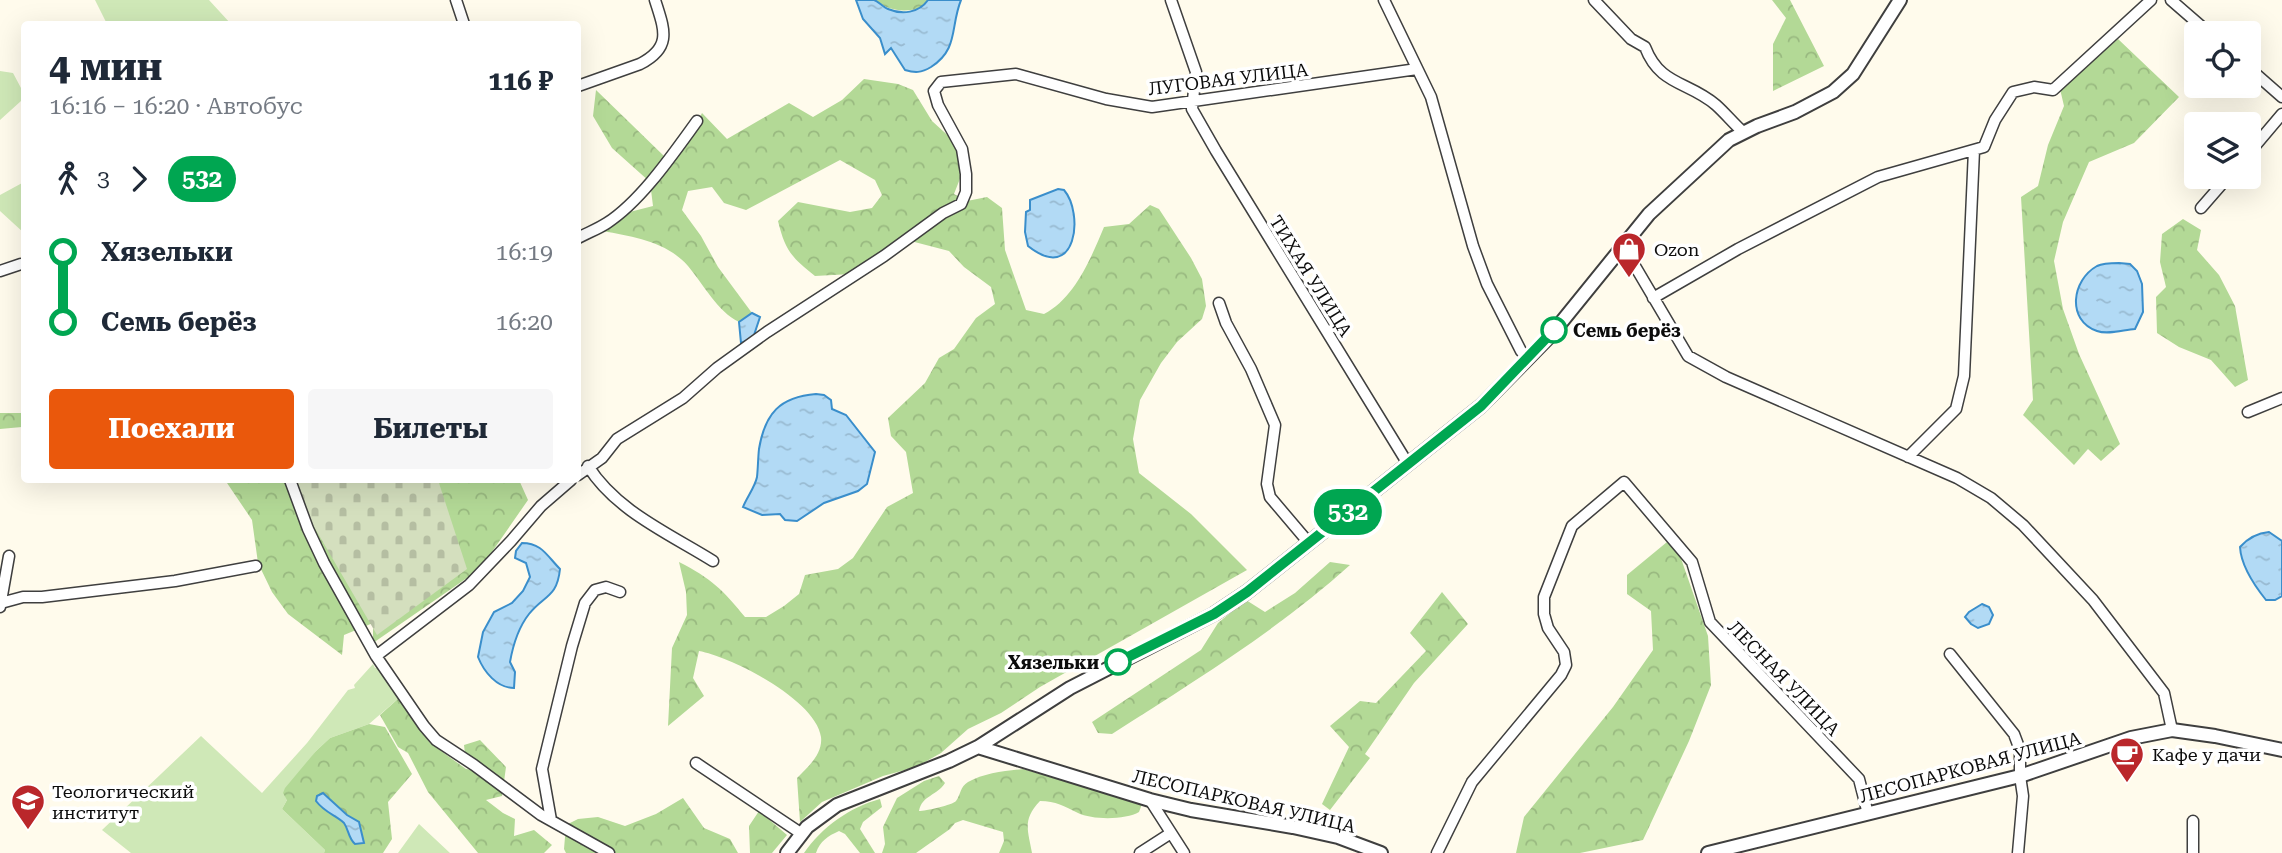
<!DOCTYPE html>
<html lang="ru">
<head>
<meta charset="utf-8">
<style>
	:root { --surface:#fff; --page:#f6f6f7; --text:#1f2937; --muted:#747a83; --accent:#ea580c }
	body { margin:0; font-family:"Roboto Serif",serif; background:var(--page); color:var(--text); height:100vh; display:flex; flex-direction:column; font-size:26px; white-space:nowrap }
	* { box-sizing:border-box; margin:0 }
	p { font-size:23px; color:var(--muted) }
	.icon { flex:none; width:38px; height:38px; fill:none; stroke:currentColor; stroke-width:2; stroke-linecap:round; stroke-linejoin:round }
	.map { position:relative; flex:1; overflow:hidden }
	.drawer { position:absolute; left:21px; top:21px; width:560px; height:462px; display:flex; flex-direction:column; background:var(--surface); border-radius:7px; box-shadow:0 7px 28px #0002 }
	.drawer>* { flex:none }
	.badge { padding:0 14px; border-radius:23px; font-size:24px; line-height:46px }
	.controls { position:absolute; left:2184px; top:21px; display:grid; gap:14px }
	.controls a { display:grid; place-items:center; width:77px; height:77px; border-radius:7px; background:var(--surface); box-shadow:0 7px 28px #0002; font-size:35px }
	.map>.badge { position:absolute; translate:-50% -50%; box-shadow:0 0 0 4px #fff }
	.legs { display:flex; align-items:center; gap:10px; height:77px; padding:0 28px; font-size:23px }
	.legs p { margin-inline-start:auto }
	.head { display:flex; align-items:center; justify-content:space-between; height:119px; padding:0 28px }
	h1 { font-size:38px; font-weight:700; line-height:52px }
	.cta { display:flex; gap:14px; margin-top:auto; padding:14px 28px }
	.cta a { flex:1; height:80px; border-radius:7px; background:var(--accent); color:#fff; font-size:28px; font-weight:700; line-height:80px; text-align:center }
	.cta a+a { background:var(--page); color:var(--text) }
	ul { padding:0 28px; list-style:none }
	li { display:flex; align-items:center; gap:24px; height:70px; font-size:26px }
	li i { display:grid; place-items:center; width:10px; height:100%; margin:0 9px; background:currentColor }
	li i::after { content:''; width:18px; height:18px; margin:-9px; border:5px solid; border-radius:50%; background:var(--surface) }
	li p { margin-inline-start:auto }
	li:first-child i { background:linear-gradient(#0000 50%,currentColor 0) }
	li:last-child i { background:linear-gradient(currentColor 50%,#0000 0) }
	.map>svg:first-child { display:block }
	.grass { fill:#cfe8b7 }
	.forest { fill:url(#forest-crowns) }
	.cemetery { fill:url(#cemetery-stones) }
	.water { fill:url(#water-ripples); stroke:#3a8ecb; stroke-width:2 }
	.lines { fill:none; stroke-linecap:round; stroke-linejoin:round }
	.minor-casing { stroke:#3f3f3f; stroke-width:13 }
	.tertiary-casing { stroke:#3f3f3f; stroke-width:16 }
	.minor { stroke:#fff; stroke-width:10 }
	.tertiary { stroke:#fff; stroke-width:12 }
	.line-1-casing { stroke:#fff; stroke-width:16 }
	.line-1 { stroke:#00a651; stroke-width:10 }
	.stop-1-dot { fill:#fff; stroke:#00a651; stroke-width:3.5 }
	.labels { text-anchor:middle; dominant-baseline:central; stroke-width:7; stroke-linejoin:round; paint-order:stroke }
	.street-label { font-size:18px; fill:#0c0c0c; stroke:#fff }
	.poi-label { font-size:18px; fill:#0c0c0c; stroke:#fff; text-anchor:start }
	.stop-label { font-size:18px; font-weight:bold; fill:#0c0c0c; stroke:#fff; text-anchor:start }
</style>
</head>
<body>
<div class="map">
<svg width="2282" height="853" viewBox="0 0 2282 853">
	<defs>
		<pattern id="forest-crowns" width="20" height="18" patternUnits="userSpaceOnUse" patternTransform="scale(1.75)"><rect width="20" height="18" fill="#b3d996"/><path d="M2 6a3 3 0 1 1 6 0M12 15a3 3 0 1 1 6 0" fill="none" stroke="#99b980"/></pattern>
		<pattern id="cemetery-stones" width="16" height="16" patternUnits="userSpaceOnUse" patternTransform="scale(1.75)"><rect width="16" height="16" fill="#d4dfbe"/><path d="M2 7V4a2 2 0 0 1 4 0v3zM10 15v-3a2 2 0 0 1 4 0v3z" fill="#b5bea2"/></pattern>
		<pattern id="water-ripples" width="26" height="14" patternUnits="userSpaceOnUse" patternTransform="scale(1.75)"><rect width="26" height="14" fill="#b2daf5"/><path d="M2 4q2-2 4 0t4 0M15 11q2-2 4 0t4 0" fill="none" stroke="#98bad1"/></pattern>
	</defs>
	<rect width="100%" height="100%" fill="#fffbec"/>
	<path class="grass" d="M95 0H209L231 24H107Z
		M0 71 13 73 21 88V101L0 120Z
		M24 182V233L0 211V195Z
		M373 664 375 668 378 667 399 698 369 724 330 738 316 751 306 765 282 809 325 850 324 853H131L102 830 201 736 262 793 307 743 348 690 355 688 354 685Z
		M419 824 450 853H398Z"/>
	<path class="forest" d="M876 0H928L922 8C905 12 889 12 876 0Z
		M1772 0H1790L1824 66 1773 91V44L1786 18Z
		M2118 39 2179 97 2134 143 2089 162 2063 222 2054 261 2063 309 2079 354 2120 444 2101 461 2088 449 2074 465 2023 415 2033 400 2021 197 2038 186 2048 145 2064 106 2060 89Z
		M864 79 898 84 913 90 932 121 954 141 963 158 961 176 954 194 967 201 987 197 1002 208 1005 250 1026 310 1044 314C1075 298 1091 258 1104 227L1129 224 1150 205 1159 209 1191 258 1202 279 1206 306 1202 319 1177 342 1161 363 1140 400 1133 439 1139 473 1191 514 1247 570 1040 687 1001 713 968 729 941 753 916 767 883 776 822 802 800 822 797 778C808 767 823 754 821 737 816 700 732 657 699 651L693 678 704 696 668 726 672 648 687 615 686 592 679 562C712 579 722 589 745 617H766L784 606 799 594 805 575 838 569 853 558 887 507 913 493 906 452 891 436 888 418 925 383 939 358 954 349 976 318 995 304 991 287 964 267 949 251 903 239 851 274 815 276C791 257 785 250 778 221L798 202 850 212 872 208 882 195 875 180 840 160 746 210 724 203 712 187 688 191 682 210 701 236 718 267 752 313 739 322C717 311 704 285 688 266 666 241 633 237 603 231L618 215 653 206 650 182 612 148 593 116 596 90 665 157 684 149 702 113 727 139 789 103 813 117 842 100Z
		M2183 219 2201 230 2197 250 2219 275 2235 306 2248 380 2235 387 2211 360 2179 347 2157 333 2156 297 2166 287 2160 262 2162 234Z
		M0 413H22L24 420 22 427 0 429Z
		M225 480H519L528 500 480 569 373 643V623L344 635 342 655 288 614 272 592 258 563 252 520Z
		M1667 542 1677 547 1708 636 1711 685 1689 741 1643 840 1580 853H1516L1524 817 1613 707 1653 650 1651 611 1627 594V575Z
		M1330 562 1350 565C1277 631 1194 681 1112 734L1098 733 1092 722 1201 650 1218 623 1246 600 1265 612 1295 593Z
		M1442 592 1468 624 1414 683 1365 754 1370 758 1330 810 1322 804 1349 747 1330 726 1360 701 1376 703 1426 651 1410 633Z
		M399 698 430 743 466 769 473 770 466 763 464 745 480 740 506 767 502 796 486 800 503 813 515 819 514 836 534 830 552 845 544 853H478L428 792 408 753 398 747 380 715Z
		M369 724 385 727 412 774 388 802 392 839 383 853H324L325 850 282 809 287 800 283 793 285 788 316 751 330 738Z
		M1023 769 1142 804 1139 812C1126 820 1092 820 1078 813 1064 806 1056 801 1040 801 1022 820 1028 830 1032 853H999L1004 841 1003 832 963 820 955 823 950 829 916 853H882L885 844 883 827 897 798 924 781 939 776 945 783C937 796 922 795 919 811 925 811 953 805 956 801 961 794 960 787 968 782 984 773 1005 771 1023 769Z
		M683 798 704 828 730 839 738 853H566L564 849 566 825 578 819 598 817 625 826 656 814Z
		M880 799 882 807 863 822 860 829 875 853H860L845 834 839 831C828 836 820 841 816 853H804C822 827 850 807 880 799Z
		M759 811 787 835 772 853H750L749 826Z"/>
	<path class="cemetery" d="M296 480H438L467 569 377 635 309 518Z"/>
	<path class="water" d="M856 0C862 0 869 0 874 0 878 1 883 7 888 9 902 15 919 13 928 0H961C950 27 959 49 931 67 921 73 915 73 905 70L891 48 885 54 880 38 863 19Z
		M1058 189 1064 190C1084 213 1077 285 1028 246L1025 232 1026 212 1030 210V200Z
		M2119 263 2130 264 2137 271 2142 284 2143 312 2135 329C2123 330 2108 335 2097 331 2066 320 2072 280 2097 266 2103 263 2112 263 2119 263Z
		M752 313 760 317 753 338 741 343 739 322Z
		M816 394 824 395 831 400 832 409 846 415 875 452 867 484 858 491 824 503 797 521 785 520 780 514 762 515 743 507C747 497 755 487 757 477 758 468 758 458 759 449 765 413 780 397 816 394Z
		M2269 532 2282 541V596L2275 600H2266C2254 585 2241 565 2240 547 2248 538 2258 533 2269 532Z
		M522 543C542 543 547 556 560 569 557 598 544 595 529 614 518 628 513 645 510 662L515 672 514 688C497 688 484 672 478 657L483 632 494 612 512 603 523 591 530 577 526 563 515 558 516 551Z
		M1982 604 1989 607 1993 615 1989 624 1978 628 1971 624 1965 617 1969 612Z
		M323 793 347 815 359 822 364 843 355 844C348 838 349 830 344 823 336 815 325 813 316 801L317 796Z"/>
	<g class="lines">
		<g class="minor-casing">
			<path id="minor" d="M456 0 464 24
				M1171 0 1196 72 1192 109 1216 151 1408 464
				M1384 0 1431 97 1473 246 1487 284 1521 351 1528 359
				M1594 0 1631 39 1645 47C1660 86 1688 81 1716 105 1725 113 1734 124 1743 132
				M2171 0 2209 33
				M2249 68 2282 97
				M578 86 640 64C673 47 664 29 655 0
				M2249 153 2282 114
				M2201 208 2228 177
				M578 238C587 233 598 229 607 223 641 201 673 154 697 121
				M1621 248 1629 256 1688 356 1726 377 1957 478 1991 498 2023 525 2093 600 2164 693 2172 730
				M0 271 21 264
				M1653 298 1738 249 1878 177 1984 147 1995 120 2013 92 2034 87 2053 90 2151 0
				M1219 303 1226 323 1251 369 1275 425 1267 484 1270 497 1309 543
				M2248 412 2282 398
				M1908 457 1956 409 1964 376 1974 150
				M588 466C616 511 670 534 713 561
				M578 475 602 458 617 439 683 398 717 368 767 332 884 256 943 213 961 204 966 192V174L962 149 938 105 934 91 941 82 1016 74 1106 99 1152 107 1417 69
				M290 480 308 529 324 563 376 656 424 726 436 740 474 765 541 815 609 853
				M1 603 23 597H42L175 581 256 566
				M0 607 9 556
				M1950 654 2014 734 2020 750V776L2023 796 2018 853
				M376 656 469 585 511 541 541 506 571 480
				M696 763 802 834
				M1150 800 1184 853
				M551 820 542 769 572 646 585 603 595 590 606 587 620 592
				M1140 853 1171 833
				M1437 853 1472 782 1561 675 1566 665 1564 652 1548 628 1544 614V597L1572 526 1624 482 1692 562 1710 622 1859 779 1868 814
				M2193 853V821"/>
		</g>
		<g class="tertiary-casing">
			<path id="tertiary" d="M978 747 1150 800 1191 810 1293 827 1338 837 1381 853
				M787 853 807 827 837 805 949 761 978 747 1070 688 1214 614 1247 592 1481 406 1551 335 1649 214 1729 140 1757 126 1795 112 1833 92 1853 74 1900 0
				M1708 853 2020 776 2131 738 2172 730 2215 736 2282 750"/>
		</g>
		<use href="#minor" class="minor"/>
		<use href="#tertiary" class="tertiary"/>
	</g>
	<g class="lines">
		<g class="line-1-casing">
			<path id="line-1" d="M1118 662 1214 614 1247 592 1481 406 1554 330"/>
		</g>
		<use href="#line-1" class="line-1"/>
	</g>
	<defs>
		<g id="shop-pin" transform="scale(1.75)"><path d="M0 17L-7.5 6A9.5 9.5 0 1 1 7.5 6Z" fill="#ba272b" stroke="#fff"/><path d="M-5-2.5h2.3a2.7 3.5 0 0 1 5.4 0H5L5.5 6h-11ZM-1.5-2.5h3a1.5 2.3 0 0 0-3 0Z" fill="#fff"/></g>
		<g id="cafe-pin" transform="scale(1.75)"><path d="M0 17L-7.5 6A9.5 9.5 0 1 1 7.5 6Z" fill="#ba272b" stroke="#fff"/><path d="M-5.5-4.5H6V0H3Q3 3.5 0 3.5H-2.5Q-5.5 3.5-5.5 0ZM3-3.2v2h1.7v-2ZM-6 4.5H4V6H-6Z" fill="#fff"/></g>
		<g id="university-pin" transform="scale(1.75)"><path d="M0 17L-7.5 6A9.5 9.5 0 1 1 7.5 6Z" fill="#ba272b" stroke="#fff"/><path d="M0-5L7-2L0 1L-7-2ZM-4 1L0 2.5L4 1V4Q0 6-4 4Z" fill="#fff"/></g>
	</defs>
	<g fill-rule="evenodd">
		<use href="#shop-pin" x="1629" y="249"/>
		<use href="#cafe-pin" x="2127" y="754"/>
		<use href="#university-pin" x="28" y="801"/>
	</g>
	<g class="stop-1-dot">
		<circle cx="1554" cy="330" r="12"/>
		<circle cx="1118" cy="662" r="12"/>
	</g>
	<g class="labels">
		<g class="street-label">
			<text transform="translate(1228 79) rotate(-7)">ЛУГОВАЯ УЛИЦА</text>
			<text transform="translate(1311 276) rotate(58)">ТИХАЯ УЛИЦА</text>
			<text transform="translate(1784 678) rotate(46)">ЛЕСНАЯ УЛИЦА</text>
			<text transform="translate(1970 767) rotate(-15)">ЛЕСОПАРКОВАЯ УЛИЦА</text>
			<text transform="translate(1244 801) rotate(13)">ЛЕСОПАРКОВАЯ УЛИЦА</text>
		</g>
		<g class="poi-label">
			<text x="1654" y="249">Ozon</text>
			<text x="2152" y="754">Кафе у дачи</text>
			<text x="52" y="791">Теологический<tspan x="52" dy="21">институт</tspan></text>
		</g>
		<g class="stop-label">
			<text x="1573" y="330">Семь берёз</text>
			<text x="1099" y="662" text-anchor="end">Хязельки</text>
		</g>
	</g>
</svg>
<div class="controls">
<a><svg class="icon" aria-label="locate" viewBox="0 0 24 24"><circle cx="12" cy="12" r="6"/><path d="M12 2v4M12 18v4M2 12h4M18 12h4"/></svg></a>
<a><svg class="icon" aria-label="layers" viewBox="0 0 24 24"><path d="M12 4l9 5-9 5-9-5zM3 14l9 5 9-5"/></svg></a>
</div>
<b class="badge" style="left:1348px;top:512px;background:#00a651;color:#fff">532</b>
<section class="drawer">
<div class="head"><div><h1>4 мин</h1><p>16:16 – 16:20 · Автобус</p></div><b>116 ₽</b></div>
<div class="legs"><svg class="icon" aria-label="walk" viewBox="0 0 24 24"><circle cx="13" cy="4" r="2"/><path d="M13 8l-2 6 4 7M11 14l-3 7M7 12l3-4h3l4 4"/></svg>3<svg class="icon" aria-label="forward" viewBox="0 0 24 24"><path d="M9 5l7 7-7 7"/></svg><b class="badge" style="background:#00a651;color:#fff">532</b></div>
<ul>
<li><i style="color:#00a651"></i><b>Хязельки</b><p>16:19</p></li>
<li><i style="color:#00a651"></i><b>Семь берёз</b><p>16:20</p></li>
</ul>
<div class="cta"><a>Поехали</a><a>Билеты</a></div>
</section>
</div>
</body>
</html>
